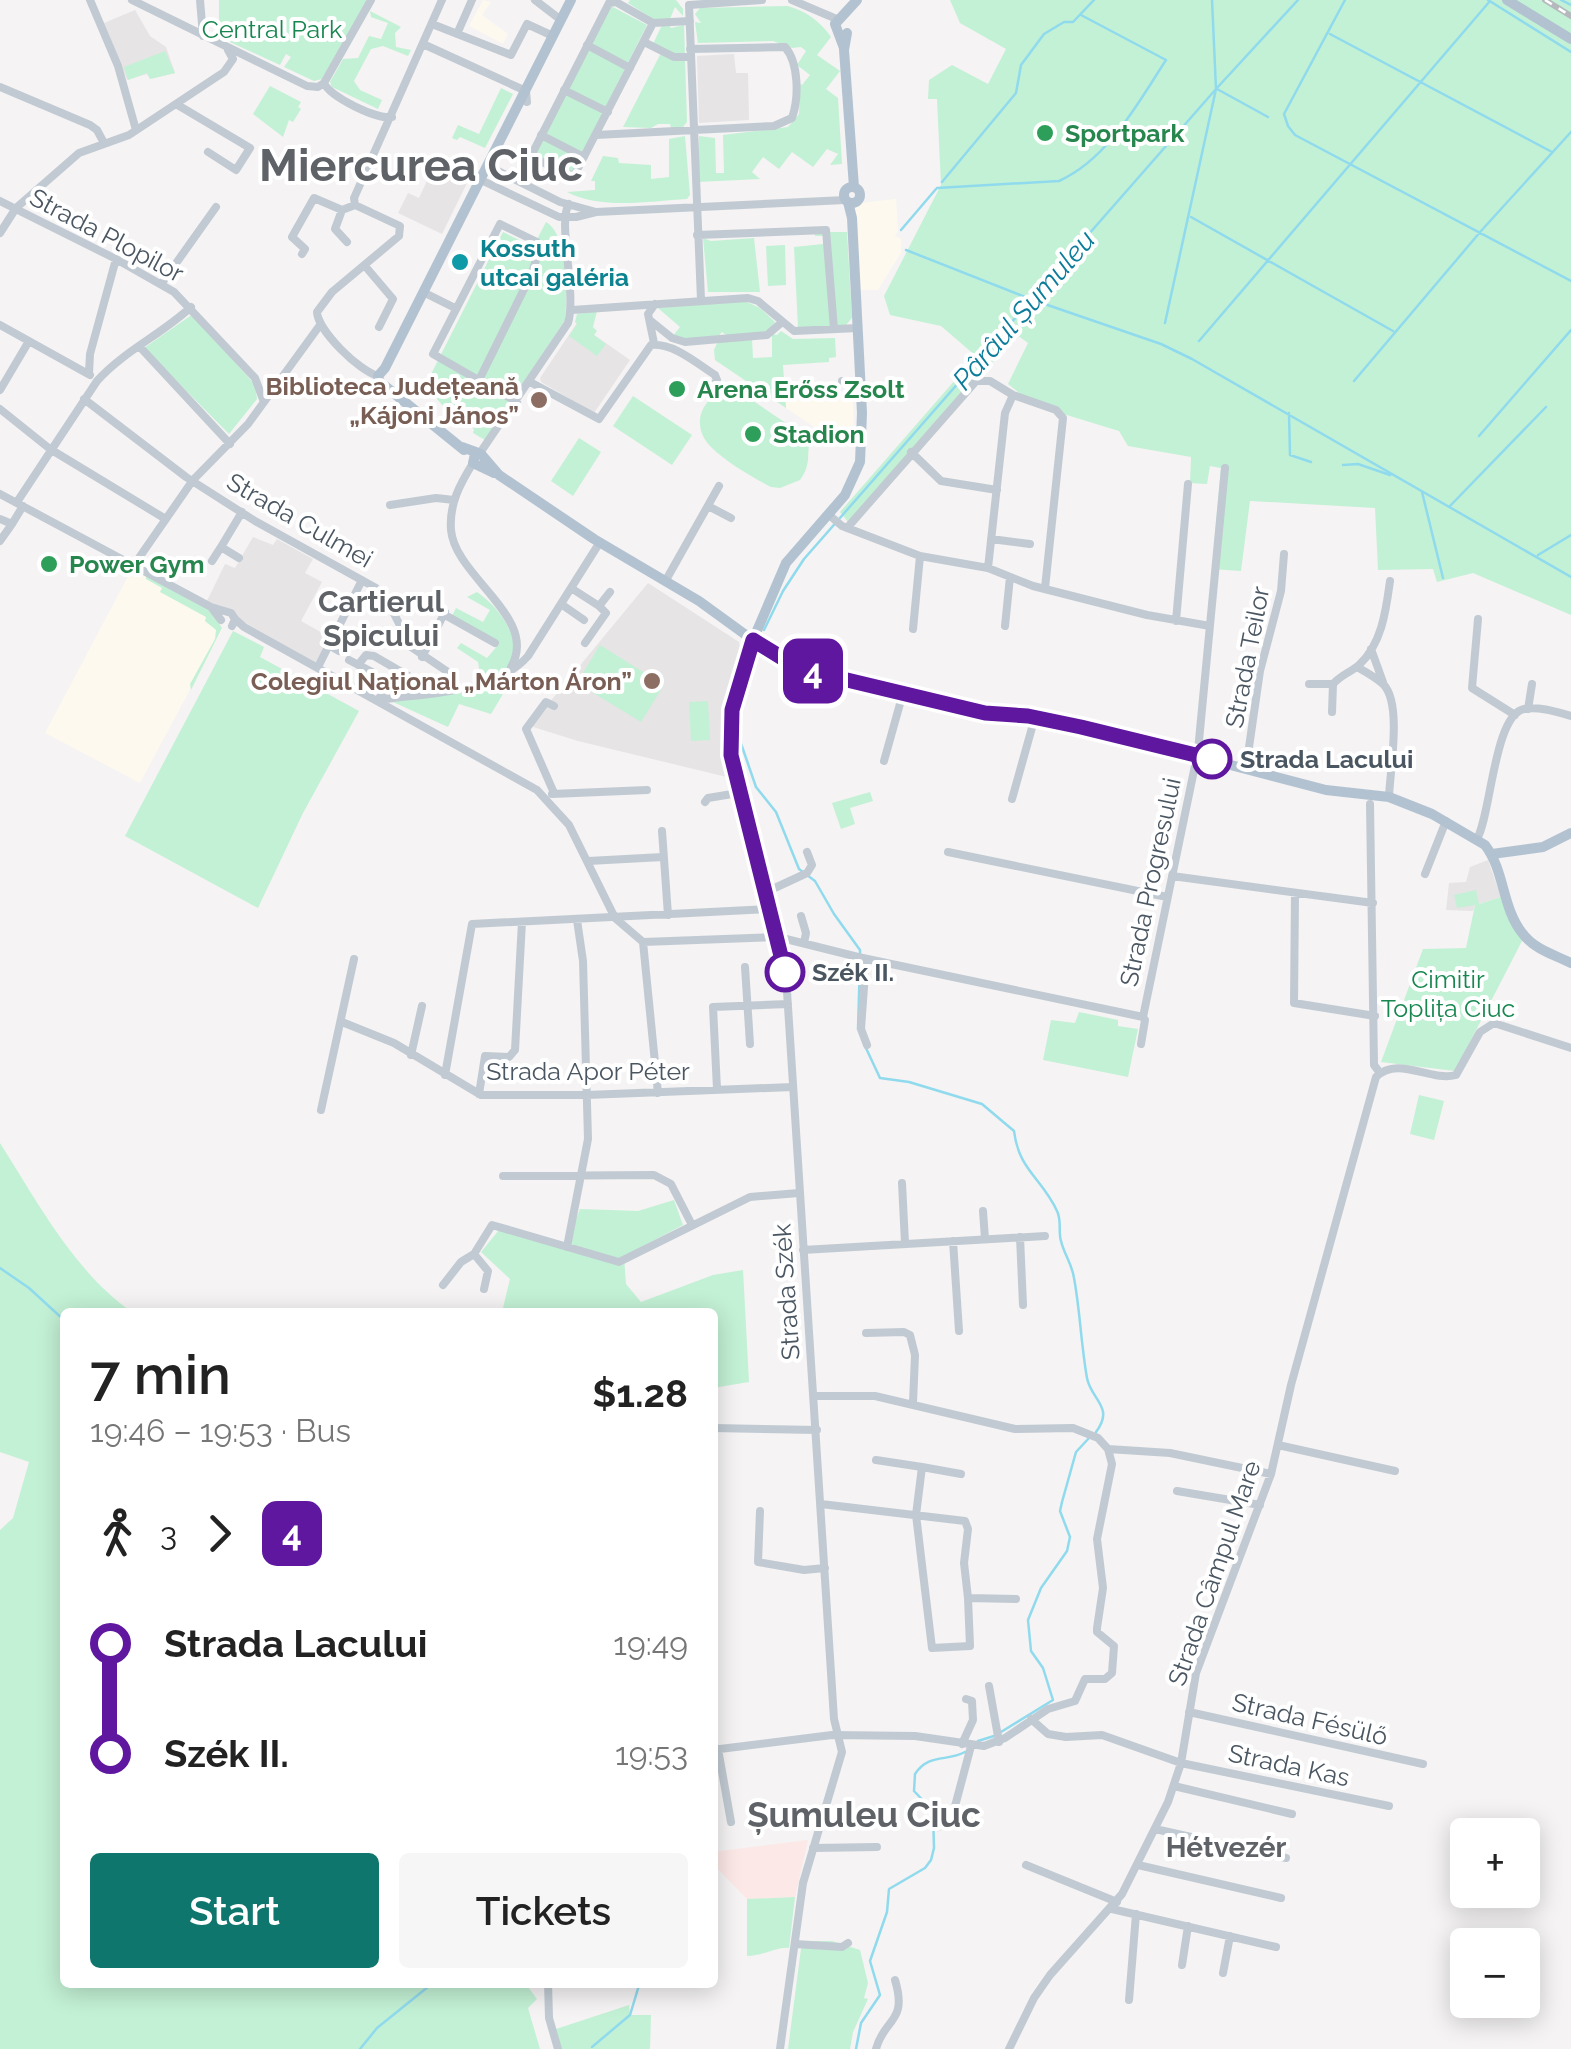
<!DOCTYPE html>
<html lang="en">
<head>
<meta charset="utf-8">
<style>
	:root { --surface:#fff; --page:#f6f6f6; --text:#222; --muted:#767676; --accent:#0f766e }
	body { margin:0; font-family:Raleway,sans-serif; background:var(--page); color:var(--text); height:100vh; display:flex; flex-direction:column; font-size:38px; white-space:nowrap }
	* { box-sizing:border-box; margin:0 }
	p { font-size:32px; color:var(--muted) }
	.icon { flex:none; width:55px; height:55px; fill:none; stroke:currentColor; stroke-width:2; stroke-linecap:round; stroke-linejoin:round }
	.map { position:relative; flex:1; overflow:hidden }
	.details { position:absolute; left:60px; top:1308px; width:658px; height:680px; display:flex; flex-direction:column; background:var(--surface); border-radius:10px; box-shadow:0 5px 25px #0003 }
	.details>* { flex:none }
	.badge { padding:0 20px; border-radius:15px; font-size:35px; line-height:65px }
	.controls { position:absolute; left:1450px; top:1818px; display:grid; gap:20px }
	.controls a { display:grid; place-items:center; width:90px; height:90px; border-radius:10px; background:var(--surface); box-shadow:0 5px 25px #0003; font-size:50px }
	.map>.badge { position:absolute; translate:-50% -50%; box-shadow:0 0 0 5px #fff }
	.legs { display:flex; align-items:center; gap:15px; height:110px; padding:0 30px; font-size:32px }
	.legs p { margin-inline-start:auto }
	.overview { display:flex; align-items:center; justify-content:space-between; height:170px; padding:0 30px }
	h1 { font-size:55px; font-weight:600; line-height:75px }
	.primary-button { display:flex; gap:20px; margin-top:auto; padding:20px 30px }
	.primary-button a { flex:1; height:115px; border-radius:10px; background:var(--accent); color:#fff; font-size:40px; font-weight:600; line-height:115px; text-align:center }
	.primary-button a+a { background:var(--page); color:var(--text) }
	ul { padding:0 30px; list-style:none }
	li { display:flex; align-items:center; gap:35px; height:110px; font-size:38px }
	li i { display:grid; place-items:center; width:15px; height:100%; margin:0 12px; background:currentColor }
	li i::after { content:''; width:25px; height:25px; margin:-12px; border:8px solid; border-radius:50%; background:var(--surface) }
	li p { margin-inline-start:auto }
	li:first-child i { background:linear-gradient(#0000 50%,currentColor 0) }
	li:last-child i { background:linear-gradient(currentColor 50%,#0000 0) }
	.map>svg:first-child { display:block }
	.commercial { fill:#fdf9ef }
	.education { fill:#e6e4e5 }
	.medical { fill:#fce8e6 }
	.green { fill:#c3f1d5 }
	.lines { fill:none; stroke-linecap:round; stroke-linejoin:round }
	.stream { stroke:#90daee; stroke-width:2.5 }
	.minor { stroke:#c1cad2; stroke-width:8 }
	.major { stroke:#b3c2d1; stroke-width:10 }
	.rail-casing { stroke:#b5b8bd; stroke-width:6 }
	.rail { stroke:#fff; stroke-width:2.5; stroke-dasharray:8; stroke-linecap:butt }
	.line-1-casing { stroke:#fff; stroke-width:22 }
	.line-1 { stroke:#6017a0; stroke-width:15 }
	.leisure-dot { fill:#2e9e5b; stroke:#fff; stroke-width:4 }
	.culture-dot { fill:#0f9aa8; stroke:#fff; stroke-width:4 }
	.education-dot { fill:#8d6e63; stroke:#fff; stroke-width:4 }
	.stop-1-dot { fill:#fff; stroke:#6017a0; stroke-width:5 }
	.labels { text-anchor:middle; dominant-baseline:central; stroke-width:8; stroke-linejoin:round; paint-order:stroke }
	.park-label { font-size:25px; fill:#17864f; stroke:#fff }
	.leisure-label { font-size:25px; font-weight:bold; fill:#27864d; stroke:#fff; text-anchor:start }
	.street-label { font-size:25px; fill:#4a5661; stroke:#fff }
	.culture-label { font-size:25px; font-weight:bold; fill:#0d838f; stroke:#fff; text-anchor:start }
	.education-label { font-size:25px; font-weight:bold; fill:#785e54; stroke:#fff; text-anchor:end }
	.stop-label { font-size:25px; font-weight:bold; fill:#4a5661; stroke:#fff; text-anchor:start }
	.water-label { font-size:28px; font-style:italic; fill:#0c7c9b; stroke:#fff }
	.neighbourhood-label { font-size:28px; font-weight:bold; fill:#5f6368; stroke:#fff }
	.quarter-label { font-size:30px; font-weight:bold; fill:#5f6368; stroke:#fff }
	.district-label { font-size:35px; font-weight:bold; fill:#5f6368; stroke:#fff }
	.town-label { font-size:45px; font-weight:bold; fill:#5f6368; stroke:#fff }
</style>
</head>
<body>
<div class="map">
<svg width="1571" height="2049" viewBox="0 0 1571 2049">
	<rect width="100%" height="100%" fill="#f5f3f3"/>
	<path class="commercial" d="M483 0 491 2 482 15 508 34 503 44 469 26Z
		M896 199 898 231 895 236 901 239V253L878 290H860L854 210 860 203Z
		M828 381 853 401 854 425 841 445 786 408 784 390H795V383Z
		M133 567 216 615 222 630 140 783 45 733Z"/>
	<path class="education" d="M135 10 150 36 166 47 175 73 150 79 147 74 127 80 104 23Z
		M734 54 736 73H748L749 120 699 123 697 56Z
		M437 167 468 181 442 234 398 213 408 193 419 198 432 170Z
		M577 323 630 360 594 413 541 382 540 378Z
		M253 537 273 545 277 539 313 559 305 573 322 582 301 621 326 635 328 642 316 663 207 601 225 564 235 568Z
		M648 583 739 642 741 652 724 720 725 755 731 778 578 741 530 726Z
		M1488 860 1501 897 1475 905 1473 911 1446 910 1449 883 1466 882 1470 867Z"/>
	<path class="medical" d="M808 1840 795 1897 747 1899 713 1864V1852Z"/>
	<path class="green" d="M219 0H367L322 79 314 81 284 67 291 57 286 54 280 65 219 37Z
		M630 0H676L683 9V16L675 7 670 19H653L628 3Z
		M950 0H1571V615L1473 573 1437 582 1433 569 1378 570 1375 508 1250 501 1241 571 1212 569 1221 468 1210 466 1207 484 1190 483 1191 457 1128 446 1119 431 1034 405 1008 384 1028 343 1017 335 848 522 840 512 976 356 941 326 890 315 884 296 941 185 937 99H928L929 80 952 65 988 84 1006 49 960 23Z
		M611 6 647 25 572 173 534 158Z
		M788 6C806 11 821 22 831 37L817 55 840 71 826 89 838 98 842 164 830 165 838 154 827 149 813 167 792 152 779 169 763 157 752 172 760 179 697 182 699 136 715 138 716 173H724L723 135 788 127 799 114 800 84 802 85 810 75 797 65 806 51 801 47 792 48 773 41 698 43 695 22 701 23 695 14 700 8Z
		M370 11 401 27 395 33 396 47 411 50 408 56 383 46 371 49 354 81 360 90 382 100 378 109 332 87 330 82 343 59 358 58 369 36 381 39 388 23 371 17Z
		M662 25H669L671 28 684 25 687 122 683 127 671 128 670 124H658L651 128 623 127 663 49 653 44Z
		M165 51 175 73 150 79 147 73 128 80 124 67Z
		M270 86 301 102 298 107 301 109 293 122 289 120 283 137 253 114Z
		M501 88 513 94 485 148 460 137 457 140 452 138 458 125 479 134Z
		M685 136 690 195 687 199C650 201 601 210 567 192L595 190V181H591L603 156 618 158 619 163 651 165V179L669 177V139Z
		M546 222C568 234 568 295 565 320L485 440 473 433 474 429 455 419 425 386 503 232 533 247Z
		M815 232H847L852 318 846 325 798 328 794 247 823 244V236H815Z
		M703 238 711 241 754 238 760 292H708Z
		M785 245 786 285 768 286 766 246Z
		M745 301 760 308 775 322 769 332 729 337 722 332 717 338 677 339 672 337 680 327 658 308Z
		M597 311 593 327 597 331 594 335 606 344 597 356 569 336 577 324 575 322 577 314Z
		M193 314 255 385 257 399 229 434 144 348Z
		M781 331 793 339 835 338 836 357 829 358V362L783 365 786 408 715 360 714 350 718 341 752 339 753 358 772 357V334L777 335Z
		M734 388 811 440C805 453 813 462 800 480L780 488 771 487C752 477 726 462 711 447 690 426 701 398 726 390L731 392Z
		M633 396 692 435 672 465 613 426Z
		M579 438 601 452 573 496 551 481Z
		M146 575 210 609 222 628 191 690 190 684 215 639 216 630 205 621 206 617 160 592 162 588 146 579Z
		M477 592C497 605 527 642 508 667 503 672 493 676 487 679L480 675 478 662 457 648 461 643 487 658 499 644 452 616 456 608 483 622 490 610 467 597Z
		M233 631 264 647 260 657 359 711 303 813 258 908 125 836Z
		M600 645 664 685 641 722 577 683Z
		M488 685 503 694 491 714 459 704 448 727 393 702Z
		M708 701 710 740 691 741 689 702Z
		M870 792 873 801 850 808 855 824 841 829 832 803Z
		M1476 890 1479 904 1501 897 1522 941 1455 1071 1381 1062 1423 949 1466 948 1475 905 1457 908 1454 895Z
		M1079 1012 1118 1020V1026L1138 1029 1128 1077 1043 1060 1051 1020 1075 1023Z
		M1419 1095 1444 1101 1434 1140 1410 1134Z
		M0 1143C37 1201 74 1272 132 1312H65V1982L525 1983 537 1999 528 2008 540 2049H0V1530L13 1518 29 1462 0 1452Z
		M674 1200 683 1225 624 1256 626 1284 641 1302 713 1275 743 1270 749 1382 713 1388 712 1312H502L510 1279 481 1252 499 1230 564 1249 580 1209 638 1211Z
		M795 1897 789 1948C779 1946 762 1956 747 1956V1899Z
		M802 1941H832L860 1950 868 1983 864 1998 868 1999 853 2032 850 2049H788Z
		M629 2005 630 2015H651L650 2049H562L553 2030Z"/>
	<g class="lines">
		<path class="stream" d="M1345 0 1284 114 1288 126 1295 135 1571 281
			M1488 0 1571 52
			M1561 0 1571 5
			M1330 34 1552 152
			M1217 89 1268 117
			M942 182 1016 93 1021 65 1044 34 1064 22H1073L1094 0
			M937 188 1059 181C1108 159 1138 103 1166 60L1081 15
			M1191 217 1393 331
			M901 230 936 189
			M906 250 1033 300 1161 344 1192 359 1571 577
			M1165 323 1216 89 1212 0
			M1199 341 1490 1
			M1354 381 1481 231 1571 132
			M1289 413 1290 455 1311 462
			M1479 436 1571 330
			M1343 465 1358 464 1390 475
			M1422 492 1443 578
			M1450 506 1546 407
			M1538 555 1571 535
			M764 630 783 591 804 559 1216 89 1298 0
			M751 666 736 729 756 787 776 812 799 869 815 881 834 914 860 950V954
			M858 1029 860 962
			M865 1046 880 1078 909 1082 982 1104 1014 1131C1019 1171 1042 1178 1057 1211 1062 1221 1058 1232 1061 1241 1064 1254 1072 1264 1074 1278 1080 1310 1081 1344 1087 1378 1091 1400 1115 1407 1096 1432
			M0 1268 29 1288 65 1321
			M1001 1732 1053 1700 1043 1668 1031 1651 1028 1620 1041 1588 1067 1551 1070 1537 1060 1511 1062 1502 1076 1452 1090 1437
			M978 1741 994 1736
			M592 2047 630 2015 640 1982
			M360 2049 377 2028 434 1982
			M856 2049 861 2023 880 1995 870 1961 887 1912 889 1889 925 1868 931 1860 934 1848 933 1811 914 1791 915 1774C929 1753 947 1762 965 1752"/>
		<path class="minor" d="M90 0 118 66 136 130
			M132 0 307 86 318 87 324 83
			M200 0 203 36
			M535 0 561 20
			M792 0 839 20
			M689 5 701 300
			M689 5 762 0
			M653 23 575 174 567 175 531 156 609 3 616 2 653 23 690 21
			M432 24 511 55 527 24 553 36
			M457 34 472 0
			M644 42 674 57H691
			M423 44 526 91 527 102
			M587 45 630 68
			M324 83 371 0
			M324 83C330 97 377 120 392 117
			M0 87 90 125 97 130 104 143
			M564 90 608 112
			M176 104 250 148 236 170 208 152
			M541 135 584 157
			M596 135 774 126 792 118C799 98 799 63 785 47L690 49
			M488 166 560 202 596 212
			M481 180 559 217H576L596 212 845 200
			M0 201 116 259 174 292 255 378 264 402
			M355 205 354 198 442 0
			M342 210 335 229 347 242
			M0 233 16 208 79 153 129 135 224 72 233 59 228 50
			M697 235 826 230 834 329
			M302 254 305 249 292 237 314 198 342 210 355 205 400 226 399 236 332 292 317 312C318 331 359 371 378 376
			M365 266 393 299 379 327
			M162 283 216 207
			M429 295 455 308
			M572 310 748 298 758 301 794 331 858 328
			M651 321 672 338 685 342 767 335 781 323
			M0 325 90 375
			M654 343 648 314 655 304
			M139 346 230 444
			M89 373 90 354 116 259
			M479 380 531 275 540 248 537 242 500 224 433 354 517 402
			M842 381H860
			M530 382 599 419 651 345C674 343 696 363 715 375L717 380 710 390
			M0 390 29 341
			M84 399 186 477 255 521 376 588 388 602 411 647 451 674 453 689
			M0 409 50 449 164 518
			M911 452 941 481 997 490
			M480 453 568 323C577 294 557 220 569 204
			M473 463C460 484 449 504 451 530 455 577 540 618 511 667
			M0 494 211 607 231 613 235 619 232 626
			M17 502 97 381C124 351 162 334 191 307
			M390 505 436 498 454 500
			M708 506 731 518
			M828 514 842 526 920 556 988 568 1033 586 1147 615 1210 626
			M0 519 12 524 23 506
			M847 528 976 381H990L1013 395
			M991 539 1030 544
			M0 541 12 524
			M239 558 221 547 242 512
			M212 561 221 547
			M134 565 193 480 248 424 320 325
			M988 568 1005 413 1013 395 1056 410 1063 418 1045 588
			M666 580 719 486
			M571 588 599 606
			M561 604 584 620
			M211 607 221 620
			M445 615 495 643
			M235 619 244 627 537 790 569 825 615 918 643 942 778 937 858 957 1143 1017
			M1478 619 1472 688 1515 715
			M1176 621 1188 484
			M1005 626 1010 577
			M913 629 920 556
			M335 634 362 580
			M753 640 732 710 730 744 738 793 786 976 834 1719 842 1752 803 1883 780 2049
			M585 643 606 613 599 606 610 592
			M1371 649 1383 682
			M422 657 445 612
			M349 660 374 673
			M358 665 366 655 374 656 436 692
			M318 667 329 645 339 651
			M1357 667C1366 672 1377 678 1384 685 1402 705 1390 770 1389 797
			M1309 684H1333C1341 675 1351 672 1359 665 1382 644 1386 610 1390 581
			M378 699 381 696 386 699C430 693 497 692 528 656L600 542
			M554 706 546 702 526 729 554 793
			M1528 709 1532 684
			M1332 712 1333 684
			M884 761 903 693
			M1246 768 1260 671 1281 591 1284 554
			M552 794 647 790
			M1012 799 1035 717
			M705 802 708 798 738 793
			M1370 804 1374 1065 1380 1073
			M662 831 668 915
			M1477 839C1491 815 1494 715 1524 709 1538 706 1557 712 1571 716
			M948 852 1167 897
			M588 861 663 857
			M1425 874 1446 821
			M1172 876 1373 903
			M766 892 807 873 812 865 807 852
			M1295 894 1294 1003 1375 1016
			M801 916 806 933 804 943
			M643 942 658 1093
			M866 959 861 1029 867 1045
			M745 967 750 1044
			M342 1022 394 1043 481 1095H587L792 1087
			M1141 1044 1145 1020 1143 1017 1198 751 1225 468
			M411 1055 422 1006
			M445 1075 472 924 771 909
			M717 1089 713 1007 788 1004
			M479 1094 485 1056 509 1057 515 1050 522 922
			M321 1110 354 959
			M503 1176 654 1175 671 1184 692 1225
			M902 1183 905 1243
			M983 1211 985 1239
			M1020 1237 1023 1305
			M953 1241 959 1331
			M567 1247 588 1139 583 961 577 920
			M803 1250 1045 1236
			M443 1285 461 1262 474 1254
			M484 1289 488 1271 474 1254 492 1225 619 1262 750 1197 799 1193
			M866 1333 904 1332 910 1335 915 1355 913 1403
			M712 1428 817 1430
			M1278 1445 1395 1471
			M1108 1449 1170 1453 1271 1474
			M876 1460 922 1467
			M961 1474 922 1467 916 1515 932 1648 970 1646 968 1598
			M1177 1491 1260 1505
			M821 1504 965 1521 968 1529 964 1563 968 1598 1016 1599
			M760 1511 758 1562 804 1570 825 1568
			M989 1686 999 1742
			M1189 1712 1423 1764
			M1031 1719 1048 1734 1066 1737 1102 1735 1181 1763 1389 1806
			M962 1744 973 1720 972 1701 966 1699
			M718 1749 731 1822
			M712 1750 832 1735 915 1736 984 1746 1005 1738 1048 1709 1075 1701 1085 1679H1105L1112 1673 1114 1646 1097 1632V1628L1103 1588 1097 1539 1112 1464 1108 1449 1098 1438 1073 1428 1015 1429 875 1396H814
			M1174 1786 1292 1814
			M938 1827 954 1810 971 1746
			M1155 1829 1286 1858
			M813 1848 877 1847
			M1026 1865 1117 1902
			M1138 1865 1281 1898
			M1112 1909 1276 1947
			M795 1944 842 1947 848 1943
			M1182 1965 1188 1926
			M1223 1973 1230 1936
			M548 1982 549 2018 558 2049
			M1129 2000 1136 1914
			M876 2049C884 2018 908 2023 895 1980
			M1009 2049 1034 1998 1050 1975 1122 1894 1168 1802 1181 1763 1196 1673 1271 1474 1291 1385 1376 1077C1398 1055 1430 1082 1456 1075L1480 1032 1494 1023 1571 1048"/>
		<path class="major" d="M1507 0 1571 39
			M847 33 844 50 854 187
			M844 48 835 24 857 0
			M844 195a8 8 0 1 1 16 0a8 8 0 1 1-16 0Z
			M462 447 481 454 499 475 594 539 699 601 761 646 812 671 991 714 1035 717 1101 731 1326 790 1389 797 1432 814 1485 845C1505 871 1502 909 1523 934 1534 949 1555 955 1571 963
			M464 450 380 382 378 376 385 368 571 0
			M475 454 473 463 494 473
			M753 640 786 563 845 495 860 462 862 413 852 218 848 202
			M1492 854 1543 847 1571 833"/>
		<g class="rail-casing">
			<path id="rail" d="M1545 0 1571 16"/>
		</g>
		<use href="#rail" class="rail"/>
	</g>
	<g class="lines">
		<g class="line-1-casing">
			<path id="line-1" d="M785 972 731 755 732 710 753 640 784 659 822 674 985 713 1028 716 1081 727 1212 759"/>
		</g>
		<use href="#line-1" class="line-1"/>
	</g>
	<g class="leisure-dot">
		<circle cx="1045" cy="133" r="10"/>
		<circle cx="677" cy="389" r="10"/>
		<circle cx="753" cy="434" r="10"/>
		<circle cx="49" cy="564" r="10"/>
	</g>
	<circle class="culture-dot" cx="460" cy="262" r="10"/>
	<g class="education-dot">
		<circle cx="539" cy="400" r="10"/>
		<circle cx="652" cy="681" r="10"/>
	</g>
	<g class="stop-1-dot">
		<circle cx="1212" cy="759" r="18"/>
		<circle cx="785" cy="972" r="18"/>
	</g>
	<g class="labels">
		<g class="park-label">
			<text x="272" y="29">Central Park</text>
			<text x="1448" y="979">Cimitir<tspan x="1448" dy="29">Toplița Ciuc</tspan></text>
		</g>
		<g class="leisure-label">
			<text x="1065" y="133">Sportpark</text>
			<text x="697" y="389">Arena Erőss Zsolt</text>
			<text x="773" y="434">Stadion</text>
			<text x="69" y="564">Power Gym</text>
		</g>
		<g class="street-label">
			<text transform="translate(107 235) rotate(28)">Strada Plopilor</text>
			<text transform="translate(300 520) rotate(30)">Strada Culmei</text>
			<text transform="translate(1247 657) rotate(-79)">Strada Teilor</text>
			<text transform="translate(1150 882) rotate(-78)">Strada Progresului</text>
			<text x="588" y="1071">Strada Apor Péter</text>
			<text transform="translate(786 1292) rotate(-94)">Strada Szék</text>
			<text transform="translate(1214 1573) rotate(-71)">Strada Câmpul Mare</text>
			<text transform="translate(1310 1719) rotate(13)">Strada Fésülő</text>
			<text transform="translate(1289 1765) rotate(12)">Strada Kas</text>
		</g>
		<g class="culture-label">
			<text x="480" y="248">Kossuth<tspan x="480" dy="29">utcai galéria</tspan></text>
		</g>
		<g class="education-label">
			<text x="519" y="386">Biblioteca Județeană<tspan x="519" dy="29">„Kájoni János”</tspan></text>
			<text x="632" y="681">Colegiul Național „Márton Áron”</text>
		</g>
		<g class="stop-label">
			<text x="1240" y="759">Strada Lacului</text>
			<text x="812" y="972">Szék II.</text>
		</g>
		<g class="water-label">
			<text transform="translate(1024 310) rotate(-49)">Pârâul Șumuleu</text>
		</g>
		<g class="neighbourhood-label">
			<text x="1226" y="1847">Hétvezér</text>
		</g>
		<g class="quarter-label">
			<text x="381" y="601">Cartierul<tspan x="381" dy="34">Spicului</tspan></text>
		</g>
		<g class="district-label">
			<text x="864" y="1814">Șumuleu Ciuc</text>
		</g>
		<g class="town-label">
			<text x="421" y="165">Miercurea Ciuc</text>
		</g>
	</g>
</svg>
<div class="controls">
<a>+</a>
<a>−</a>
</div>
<b class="badge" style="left:813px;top:671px;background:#6017a0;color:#fff">4</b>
<section class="details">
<div class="overview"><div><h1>7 min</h1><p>19:46 – 19:53 · Bus</p></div><b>$1.28</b></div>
<div class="legs"><svg class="icon" aria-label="walk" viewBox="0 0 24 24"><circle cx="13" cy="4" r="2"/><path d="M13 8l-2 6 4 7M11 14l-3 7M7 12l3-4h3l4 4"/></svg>3<svg class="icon" aria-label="forward" viewBox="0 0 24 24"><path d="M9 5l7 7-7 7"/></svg><b class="badge" style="background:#6017a0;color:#fff">4</b></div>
<ul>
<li><i style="color:#6017a0"></i><b>Strada Lacului</b><p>19:49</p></li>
<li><i style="color:#6017a0"></i><b>Szék II.</b><p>19:53</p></li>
</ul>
<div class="primary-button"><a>Start</a><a>Tickets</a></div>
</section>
</div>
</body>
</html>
